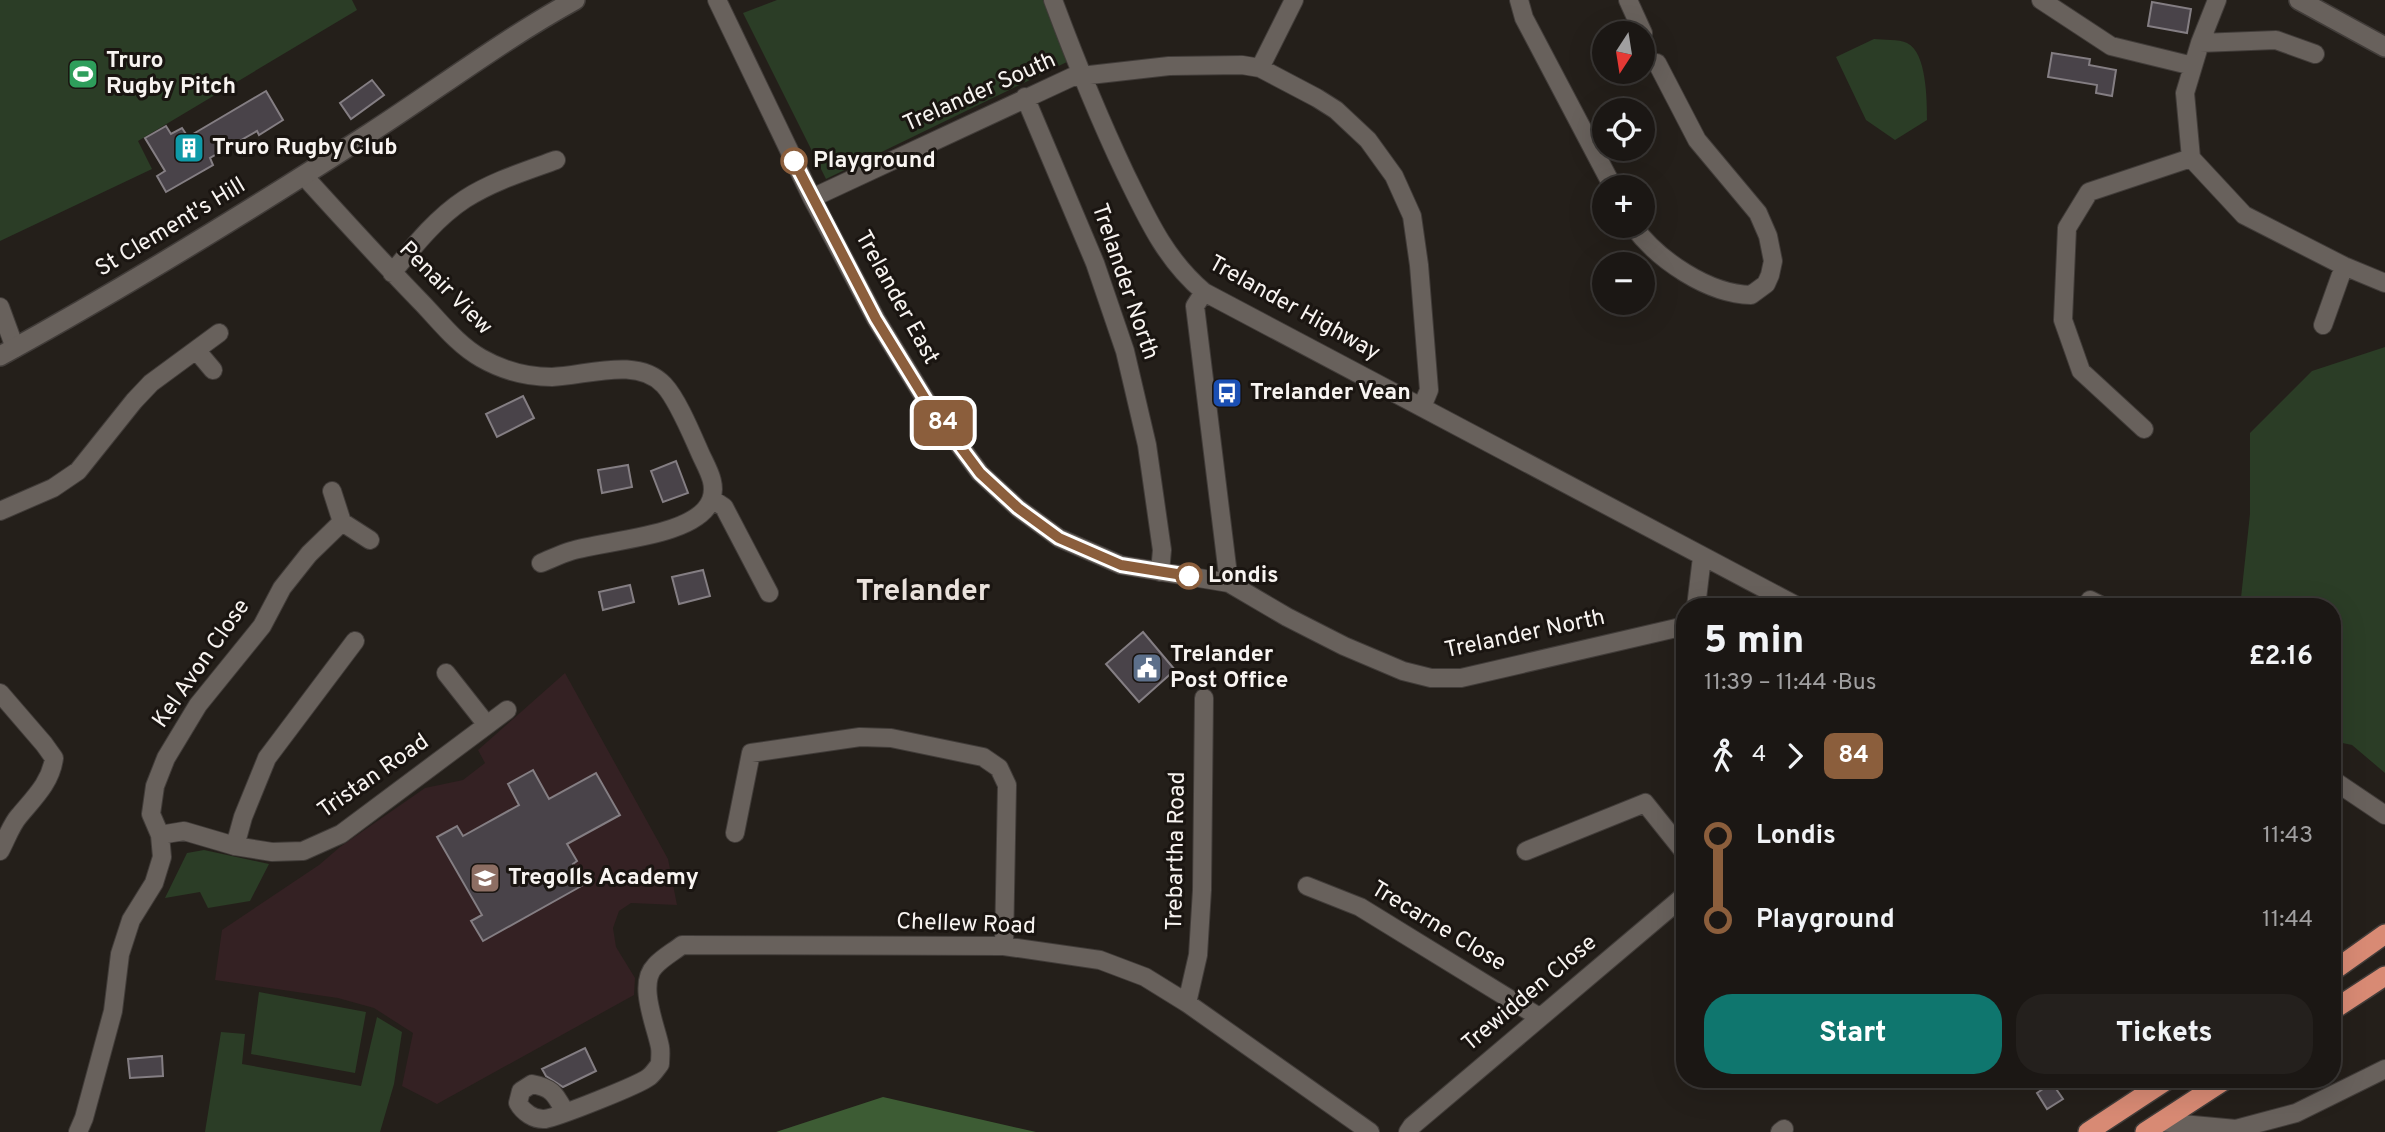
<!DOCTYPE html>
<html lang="en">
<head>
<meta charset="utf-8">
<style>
	:root { --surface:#1b1714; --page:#24201d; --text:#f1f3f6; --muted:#a09fa0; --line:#393634; --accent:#0f766e }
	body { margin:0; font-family:Overpass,sans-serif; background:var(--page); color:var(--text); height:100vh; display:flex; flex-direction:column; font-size:26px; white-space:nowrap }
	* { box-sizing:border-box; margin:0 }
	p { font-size:23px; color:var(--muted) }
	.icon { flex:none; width:38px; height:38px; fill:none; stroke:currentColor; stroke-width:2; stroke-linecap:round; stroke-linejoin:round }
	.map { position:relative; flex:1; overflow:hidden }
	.details { position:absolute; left:1676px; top:598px; width:665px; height:490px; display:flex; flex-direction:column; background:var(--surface); border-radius:28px; box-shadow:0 7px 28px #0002,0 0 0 2px var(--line) }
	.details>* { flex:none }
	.badge { padding:0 14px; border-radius:10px; font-size:24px; line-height:46px }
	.needle { width:46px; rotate:192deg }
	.tools { position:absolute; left:1592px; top:21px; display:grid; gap:14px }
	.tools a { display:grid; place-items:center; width:63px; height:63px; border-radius:50%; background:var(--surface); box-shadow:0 7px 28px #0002,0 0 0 2px var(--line); font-size:35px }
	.map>.badge { position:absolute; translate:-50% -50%; box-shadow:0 0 0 4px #fff }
	.legs { display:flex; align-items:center; gap:10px; height:77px; padding:0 28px; font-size:23px }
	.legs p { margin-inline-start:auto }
	.head { display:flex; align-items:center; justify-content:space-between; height:119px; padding:0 28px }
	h1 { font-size:38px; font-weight:800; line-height:52px }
	.action { display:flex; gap:14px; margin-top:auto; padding:14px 28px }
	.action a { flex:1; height:80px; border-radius:28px; background:var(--accent); color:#fff; font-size:28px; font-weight:800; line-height:80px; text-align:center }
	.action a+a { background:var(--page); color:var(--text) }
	ul { padding:0 28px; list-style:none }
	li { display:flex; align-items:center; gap:24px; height:84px; font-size:26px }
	li i { display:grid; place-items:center; width:10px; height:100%; margin:0 9px; background:currentColor }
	li i::after { content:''; width:18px; height:18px; margin:-9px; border:5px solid; border-radius:50%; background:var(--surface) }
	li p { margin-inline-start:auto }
	li:first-child i { background:linear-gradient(#0000 50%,currentColor 0) }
	li:last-child i { background:linear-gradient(currentColor 50%,#0000 0) }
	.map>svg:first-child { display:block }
	.education { fill:#342123 }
	.green { fill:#2b3d26 }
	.forest { fill:#3d5c34 }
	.building { fill:#494349; stroke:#847e83; stroke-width:2 }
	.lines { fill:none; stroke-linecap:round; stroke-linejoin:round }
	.minor-casing { stroke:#413c39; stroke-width:20 }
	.tertiary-casing { stroke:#413c39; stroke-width:22 }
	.trunk-casing { stroke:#413c39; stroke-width:22 }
	.minor { stroke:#68615c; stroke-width:18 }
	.tertiary { stroke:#68615c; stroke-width:19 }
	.trunk { stroke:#d88a74; stroke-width:19 }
	.line-1-casing { stroke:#fff; stroke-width:16 }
	.line-1 { stroke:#8b5e3c; stroke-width:10 }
	.stop-1-dot { fill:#fff; stroke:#8b5e3c; stroke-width:3.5 }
	.labels { text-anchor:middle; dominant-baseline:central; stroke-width:6; stroke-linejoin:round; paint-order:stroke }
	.poi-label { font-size:23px; font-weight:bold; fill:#f8f4f1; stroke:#1a1511; text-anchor:start }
	.street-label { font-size:23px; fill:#f8f4f1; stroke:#1a1511 }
	.stop-label { font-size:23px; font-weight:bold; fill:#f8f4f1; stroke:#1a1511; text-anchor:start }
	.district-label { font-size:30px; font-weight:bold; fill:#eae2dc; stroke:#1a1511 }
</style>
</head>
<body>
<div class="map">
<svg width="2385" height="1132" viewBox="0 0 2385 1132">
	<rect width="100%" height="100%" fill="#241f1a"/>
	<path class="education" d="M565 673 668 859 677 905 631 903 619 911 613 928 616 947 635 978 634 995 437 1104 402 1086 413 1033 374 1008 338 998 215 980 222 930 319 865 340 847 425 788 463 780 485 763 478 750Z"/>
	<path class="green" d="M0 0H352L357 10 138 141 152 169 0 241Z
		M777 0H1049L1071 60 826 179 743 13Z
		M1874 39C1883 40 1899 39 1907 43 1927 52 1927 102 1927 120L1895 140 1866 120 1836 57Z
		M2385 347V773L2352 745 2333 741V607H2240L2250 514V433L2312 371Z
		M204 850 269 864 250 901 208 908 200 892 165 898 187 853Z
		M259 992 366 1012 355 1073 251 1054Z
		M377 1017 402 1032 394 1084 380 1132H205L221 1032 245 1034 242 1064 361 1086Z"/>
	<path class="forest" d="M883 1097 1036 1132H776Z"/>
	<path class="building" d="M2152 2 2191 9 2187 33 2148 26Z
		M2052 53 2090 59 2089 65 2116 70 2112 96 2096 93 2097 85 2048 77Z
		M372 80 384 95 351 119 340 103Z
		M266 91 283 120 259 135 257 131 210 158 213 165 166 192 157 176 165 171 145 138 166 126 171 134 182 128 188 137Z
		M523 396 534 418 497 437 486 414Z
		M676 461 688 493 663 502 651 471Z
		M628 465 632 487 602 493 598 470Z
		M703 570 710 596 679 604 672 577Z
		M630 585 634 602 603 610 599 592Z
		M1143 632 1175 670 1139 702 1106 664Z
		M533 770 549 799 596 773 620 815 567 844 577 861 573 864 585 884 483 941 471 921 482 915 437 837 457 826 463 836 519 805 508 784Z
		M585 1048 596 1071 563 1087 546 1076 542 1069Z
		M162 1056 163 1076 130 1078 128 1059Z
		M2052 1083 2063 1099 2047 1109 2037 1093Z"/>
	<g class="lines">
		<g class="minor-casing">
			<path id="minor" d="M717 0 812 198 876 319 927 402 980 473 1018 508 1059 538 1121 565 1229 583 1287 617 1344 646 1403 671 1431 678H1461L1685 626
				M1053 0C1075 59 1098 116 1125 173 1147 218 1165 259 1204 292L1799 607
				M1519 0 1524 18 1613 187
				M1628 0 1643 33
				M2041 0 2111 46 2193 66
				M2217 0 2200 43 2185 93 2191 158 2244 215 2344 266 2385 283
				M2200 43 2276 40 2315 54
				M1260 68 1294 0
				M1025 97 1095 263 1125 351 1147 445 1162 550 1160 572
				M304 176C343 219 382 262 423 304 441 323 458 345 481 358 502 370 527 377 552 377 586 376 637 356 664 385 678 400 692 435 701 455 708 470 717 484 711 500 697 537 605 540 571 551 561 554 551 559 541 563
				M812 198 1072 77 1169 66 1242 65 1260 68 1317 98 1336 110 1368 140 1394 176 1412 216 1419 265 1429 390 1422 407
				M1633 226C1658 260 1708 294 1751 295L1766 284 1770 275 1773 261 1768 236 1758 213 1697 140 1657 63
				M392 273C414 246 436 218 465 199 493 181 526 171 556 160
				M1204 292 1195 306 1229 583
				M0 307 15 348
				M2323 325 2344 266
				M197 351 213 370
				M2144 429 2081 371 2063 320 2067 228 2089 192 2191 158
				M332 491 342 522 370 540
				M712 499 724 507 769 593
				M0 511 53 488 78 471 134 401 151 383 219 333
				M2090 600 2104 607
				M1696 607 1702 557
				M0 693 44 744 54 758C51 782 34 798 19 816 11 825 6 840 0 851
				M487 725 507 710
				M2333 780 2385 815
				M735 833 751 753 860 737 891 738 983 757 999 768 1007 785 1004 946
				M160 835 184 831 235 846 272 852 303 851 341 834 487 725 446 673
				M235 846 243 817 267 758 355 641
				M1526 851 1645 803 1685 853
				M1307 886 1360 907 1539 1017
				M1187 1003 1198 955 1202 890 1204 698
				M565 1112C555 1094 553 1088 532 1084L521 1091 518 1103C523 1112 534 1120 545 1119 558 1117 639 1085 649 1077 653 1074 657 1068 660 1064 660 1059 661 1053 660 1047 656 1026 637 984 655 966 662 958 673 952 682 945L1004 946 1100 960 1145 977 1187 1003 1370 1132
				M2160 1122 2236 1129 2296 1113 2385 1069
				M78 1132 84 1118 113 1011 120 954 131 920 154 883 162 857 160 835 151 814 155 786 166 758 198 705 262 626 282 588 309 554 342 522
				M1408 1132 1412 1126 1685 895
				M1780 1132 1784 1129"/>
		</g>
		<g class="tertiary-casing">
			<path id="tertiary" d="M2299 0 2385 47
				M0 356C126 287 249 211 370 133 438 89 504 39 575 0"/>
		</g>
		<g class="trunk-casing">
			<path id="trunk" d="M2333 971 2385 934
				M2333 1010 2385 976
				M2088 1132 2167 1080
				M2145 1132 2225 1080"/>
		</g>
		<use href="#minor" class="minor"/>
		<use href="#tertiary" class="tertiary"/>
		<use href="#trunk" class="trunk"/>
	</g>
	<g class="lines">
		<g class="line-1-casing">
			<path id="line-1" d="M794 161 876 319 927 402 980 473 1018 508 1059 538 1121 565 1189 576"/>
		</g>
		<use href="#line-1" class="line-1"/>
	</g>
	<defs>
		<g id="stadium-square" transform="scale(1.575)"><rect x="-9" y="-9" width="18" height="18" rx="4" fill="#2e9e5b" stroke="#1a1511"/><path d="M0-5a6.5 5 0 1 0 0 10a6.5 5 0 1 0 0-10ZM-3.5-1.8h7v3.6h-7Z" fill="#fff"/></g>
		<g id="building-square" transform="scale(1.575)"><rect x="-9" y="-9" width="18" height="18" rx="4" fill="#0f9aa8" stroke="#1a1511"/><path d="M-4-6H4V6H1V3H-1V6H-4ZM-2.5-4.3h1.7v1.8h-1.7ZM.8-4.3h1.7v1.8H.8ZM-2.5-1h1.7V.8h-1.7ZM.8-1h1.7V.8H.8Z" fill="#fff"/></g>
		<g id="bus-square" transform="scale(1.575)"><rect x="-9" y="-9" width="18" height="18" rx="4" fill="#1a4fb4" stroke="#1a1511"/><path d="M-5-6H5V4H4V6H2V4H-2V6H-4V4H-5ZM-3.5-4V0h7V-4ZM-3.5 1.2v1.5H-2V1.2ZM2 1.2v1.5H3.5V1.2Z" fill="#fff"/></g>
		<g id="civic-square" transform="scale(1.575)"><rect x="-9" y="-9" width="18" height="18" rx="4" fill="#5c6f8a" stroke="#1a1511"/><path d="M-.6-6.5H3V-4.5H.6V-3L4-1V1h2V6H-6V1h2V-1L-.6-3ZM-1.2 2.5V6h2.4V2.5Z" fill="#fff"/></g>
		<g id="school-square" transform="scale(1.575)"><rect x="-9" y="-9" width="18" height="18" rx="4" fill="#8d6e63" stroke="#1a1511"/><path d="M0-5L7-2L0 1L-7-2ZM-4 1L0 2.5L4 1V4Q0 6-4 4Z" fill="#fff"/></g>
	</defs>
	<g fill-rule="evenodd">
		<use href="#stadium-square" x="83" y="74"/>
		<use href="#building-square" x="189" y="148"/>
		<use href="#bus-square" x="1227" y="393"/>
		<use href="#civic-square" x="1147" y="668"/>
		<use href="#school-square" x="485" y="878"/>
	</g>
	<g class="stop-1-dot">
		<circle cx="794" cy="161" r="12"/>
		<circle cx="1189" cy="576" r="12"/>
	</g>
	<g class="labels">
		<g class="poi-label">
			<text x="106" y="61">Truro<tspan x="106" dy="26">Rugby Pitch</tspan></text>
			<text x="212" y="148">Truro Rugby Club</text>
			<text x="1250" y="393">Trelander Vean</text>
			<text x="1170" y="655">Trelander<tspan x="1170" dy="26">Post Office</tspan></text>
			<text x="508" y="878">Tregolls Academy</text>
		</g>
		<g class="street-label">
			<text transform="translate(980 93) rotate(-24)">Trelander South</text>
			<text transform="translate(171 228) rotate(-31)">St Clement's Hill</text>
			<text transform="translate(1124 282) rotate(71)">Trelander North</text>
			<text transform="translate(445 289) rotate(45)">Penair View</text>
			<text transform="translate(896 298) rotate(61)">Trelander East</text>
			<text transform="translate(1294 309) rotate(29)">Trelander Highway</text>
			<text transform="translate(1525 635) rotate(-12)">Trelander North</text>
			<text transform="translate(202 664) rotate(-55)">Kel Avon Close</text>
			<text transform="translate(374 777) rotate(-35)">Tristan Road</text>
			<text transform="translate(1177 851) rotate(-89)">Trebartha Road</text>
			<text transform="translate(966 925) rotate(2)">Chellew Road</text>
			<text transform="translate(1438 927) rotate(31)">Trecarne Close</text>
			<text transform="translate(1530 994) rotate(-40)">Trewidden Close</text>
		</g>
		<g class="stop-label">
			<text x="813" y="161">Playground</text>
			<text x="1208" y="576">Londis</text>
		</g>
		<g class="district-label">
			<text x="923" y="592">Trelander</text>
		</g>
	</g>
</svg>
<div class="tools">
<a><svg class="needle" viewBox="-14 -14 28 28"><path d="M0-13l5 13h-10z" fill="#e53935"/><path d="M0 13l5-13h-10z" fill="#a09fa0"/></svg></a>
<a><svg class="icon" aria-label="locate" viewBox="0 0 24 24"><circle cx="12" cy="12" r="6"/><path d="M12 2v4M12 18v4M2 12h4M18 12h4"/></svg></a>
<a>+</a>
<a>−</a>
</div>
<b class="badge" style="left:943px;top:423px;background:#8b5e3c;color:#fff">84</b>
<section class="details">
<div class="head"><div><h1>5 min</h1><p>11:39 – 11:44 · Bus</p></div><b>£2.16</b></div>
<div class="legs"><svg class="icon" aria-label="walk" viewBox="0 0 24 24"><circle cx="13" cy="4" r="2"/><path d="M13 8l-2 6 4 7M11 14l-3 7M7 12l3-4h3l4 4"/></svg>4<svg class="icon" aria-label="forward" viewBox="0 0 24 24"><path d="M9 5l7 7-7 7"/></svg><b class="badge" style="background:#8b5e3c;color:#fff">84</b></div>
<ul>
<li><i style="color:#8b5e3c"></i><b>Londis</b><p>11:43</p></li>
<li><i style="color:#8b5e3c"></i><b>Playground</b><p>11:44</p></li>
</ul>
<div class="action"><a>Start</a><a>Tickets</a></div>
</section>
</div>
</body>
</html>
